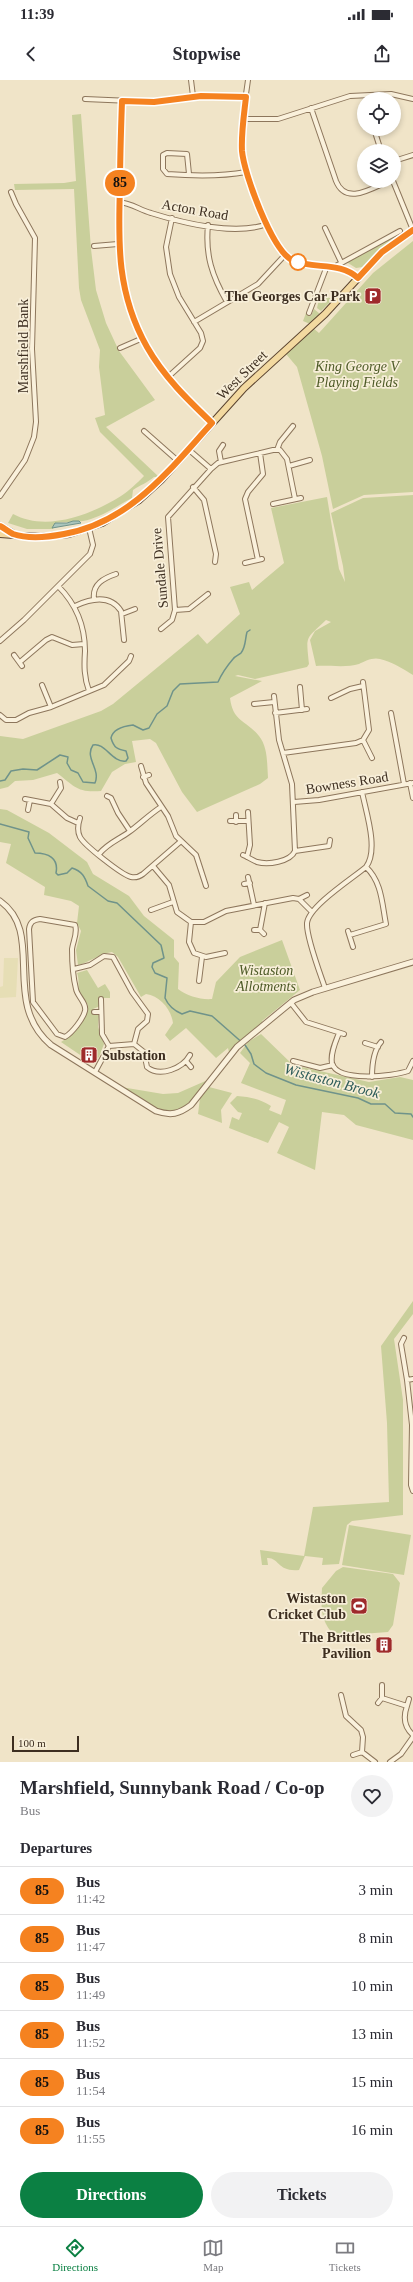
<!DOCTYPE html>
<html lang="en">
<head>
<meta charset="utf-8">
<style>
	:root { --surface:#fff; --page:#f2f2f3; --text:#2b2b33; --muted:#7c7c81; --line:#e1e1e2; --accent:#0b8043 }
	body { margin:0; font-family:Georgia,serif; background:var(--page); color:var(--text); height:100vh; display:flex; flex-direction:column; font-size:15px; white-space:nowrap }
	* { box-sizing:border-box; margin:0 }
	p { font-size:13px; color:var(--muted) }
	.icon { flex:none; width:22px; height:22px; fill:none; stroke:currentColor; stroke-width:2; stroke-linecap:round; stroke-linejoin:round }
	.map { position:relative; height:1682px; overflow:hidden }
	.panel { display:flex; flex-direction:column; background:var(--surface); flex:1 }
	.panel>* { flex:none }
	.badge { padding:0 8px; border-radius:13px; font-size:14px; line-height:26px }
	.fabs { position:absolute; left:357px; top:12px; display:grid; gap:8px }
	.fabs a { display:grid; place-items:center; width:44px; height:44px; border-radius:50%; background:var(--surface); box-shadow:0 2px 6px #0003; font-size:20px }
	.scale { position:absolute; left:12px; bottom:10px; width:67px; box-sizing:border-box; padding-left:4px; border:2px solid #3d2e20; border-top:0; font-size:11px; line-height:14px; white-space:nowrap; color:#3d2e20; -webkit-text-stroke:3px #f7eed8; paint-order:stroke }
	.map>.badge { position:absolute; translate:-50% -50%; box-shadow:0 0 0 2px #fff }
	h2 { padding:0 20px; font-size:15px; line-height:36px }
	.round { display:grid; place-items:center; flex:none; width:42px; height:42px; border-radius:21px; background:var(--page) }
	.summary { display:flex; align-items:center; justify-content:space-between; height:68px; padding:0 20px }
	h1 { font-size:19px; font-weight:700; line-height:30px }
	.button { display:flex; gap:8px; margin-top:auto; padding:8px 20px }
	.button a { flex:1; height:46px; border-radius:24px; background:var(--accent); color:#fff; font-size:16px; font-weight:700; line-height:46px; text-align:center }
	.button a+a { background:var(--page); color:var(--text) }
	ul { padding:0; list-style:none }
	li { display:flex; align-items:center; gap:12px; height:48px; padding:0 20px; border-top:1px solid var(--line) }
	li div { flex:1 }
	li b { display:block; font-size:15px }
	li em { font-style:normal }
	li .badge { min-width:44px; font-weight:700; text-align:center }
	.status { display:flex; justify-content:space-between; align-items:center; height:28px; padding:0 20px; background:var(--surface); direction:ltr }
	.status svg { height:11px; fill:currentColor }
	header { display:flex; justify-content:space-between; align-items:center; height:52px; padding:0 20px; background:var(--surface); font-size:18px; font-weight:700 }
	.tab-bar { display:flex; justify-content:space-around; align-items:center; height:56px; border-top:1px solid var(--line); background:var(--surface); font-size:11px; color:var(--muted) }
	.tab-bar a { display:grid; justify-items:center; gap:2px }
	.tab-bar .current { color:var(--accent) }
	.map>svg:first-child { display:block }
	.farmland { fill:#e6deb5 }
	.green { fill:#c9cf9b }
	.water { fill:#a9c4bc; stroke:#6f938a }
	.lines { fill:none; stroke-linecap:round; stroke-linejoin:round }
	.stream { stroke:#6f938a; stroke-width:1.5 }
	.minor-casing { stroke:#8d765c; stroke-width:6 }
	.tertiary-casing { stroke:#8d765c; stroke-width:7 }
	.primary-casing { stroke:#5b4430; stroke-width:8 }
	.minor { stroke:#faf1dc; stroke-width:4 }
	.tertiary { stroke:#faf1dc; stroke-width:5 }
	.primary { stroke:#f3d9a0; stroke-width:6 }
	.line-casing { stroke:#fff; stroke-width:9 }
	.line { stroke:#f58220; stroke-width:6 }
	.stop-dot { fill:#fff; stroke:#f58220; stroke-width:2 }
	.labels { text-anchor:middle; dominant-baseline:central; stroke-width:3.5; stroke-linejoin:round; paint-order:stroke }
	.street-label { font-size:14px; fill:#3d2e20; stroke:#f7eed8 }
	.poi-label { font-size:14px; font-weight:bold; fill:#3d2e20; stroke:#f7eed8; text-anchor:end }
	.park-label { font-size:14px; font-style:italic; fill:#4d5a26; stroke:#f7eed8 }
	.water-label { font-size:15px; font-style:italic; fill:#2f5d5a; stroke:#f7eed8 }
</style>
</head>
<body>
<div class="status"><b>11:39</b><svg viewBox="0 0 49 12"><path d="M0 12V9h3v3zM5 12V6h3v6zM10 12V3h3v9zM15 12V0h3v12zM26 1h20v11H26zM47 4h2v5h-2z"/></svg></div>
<header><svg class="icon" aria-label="back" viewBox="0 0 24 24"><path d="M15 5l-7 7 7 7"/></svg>Stopwise<svg class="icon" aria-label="share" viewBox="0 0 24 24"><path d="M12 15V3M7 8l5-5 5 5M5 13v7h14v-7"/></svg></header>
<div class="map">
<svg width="413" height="1682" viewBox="0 0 413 1682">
	<rect width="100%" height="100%" fill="#f0e4c8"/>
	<path class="farmland" d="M4 878H18L16 917 0 918V907L3 906Z"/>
	<path class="green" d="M81 34 91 169 96 210 106 243 119 271 155 320 106 347 159 397H154C147 403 140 405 133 410L132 418C117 426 100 438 83 441 74 443 64 441 55 443L53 449H27L8 443 13 434C46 452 91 435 121 416 129 411 137 403 144 396L100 352 95 338 105 335 99 287 100 270 81 220 79 208 74 109 15 110 14 104 64 103 76 101 72 35Z
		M402 151 363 187 356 188 348 183V180Z
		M413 161V412L364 415 333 429 322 376 297 287 286 274 313 248 319 253 373 193Z
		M320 215 333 219 321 231 317 228Z
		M314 229 320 234 310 244 303 241 306 233 311 236Z
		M413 415V595C402 588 392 582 380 579 373 577 365 581 359 584 347 588 328 585 316 586L310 560 315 551 331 542 326 540C305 560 306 555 309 584L307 587 255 599 238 595 235 596 262 601 230 618C233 642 245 639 259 656 268 667 267 684 268 698L260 704 197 732 182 712 156 663 150 659 132 661 136 682 125 684 112 692 101 711C77 713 74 706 57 693L33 700 15 701 8 707 0 709V656L23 659 101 631 113 624 198 554 207 564 240 534 230 507 249 502 252 510 284 483 271 428 327 417 339 489 345 502 343 486 331 433 363 418Z
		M0 729 7 730 49 753 87 782 93 794 129 816 144 836 174 860V877L179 883 178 909C187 916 201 920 212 919L216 902 240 877 282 860 300 910 262 941 265 945 230 977 228 968 216 978 186 948 170 961 165 955 173 943C171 929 160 916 146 914L141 917 118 877 112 872C99 874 90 882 78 885L76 870 81 851 77 843 79 826 71 821 44 815 45 807 6 783 11 764 0 762Z
		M87 890 98 908 105 904 110 912V918H100V926L93 929V933L99 934 98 947 104 964 99 977 92 983 61 962C70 957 90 937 88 926 87 920 82 919 80 913 77 907 80 900 77 893Z
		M261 954 293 985 369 1002 400 997 413 1000V1060L356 1045 344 1035 322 1032 315 1090 277 1073 289 1047 279 1042 268 1063 229 1048 232 1037 239 1040 242 1033 238 1032 230 1023 237 1016C250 1017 260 1019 271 1026L269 1030 281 1035 286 1020 241 1003 250 983 240 973 248 962Z
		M210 999C171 1047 169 1037 121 1007L163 1014 178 1013Z
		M209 1007 232 1013 221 1030 222 1043 198 1034 200 1018Z
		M413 1221V1234L394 1259 403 1320V1435L352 1441 347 1445 339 1484 322 1485 323 1478 305 1476 299 1490C277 1492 279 1477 267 1478L268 1485H262L260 1470 304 1476 313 1427 389 1422 387 1343 381 1266Z
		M349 1445 411 1455 404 1495 342 1485Z
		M343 1487 393 1494 400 1503 393 1545 388 1552 335 1556C320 1541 321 1528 322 1508L336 1491Z"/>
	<path class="water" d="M73 441H79L81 443 52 448 55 443H67Z"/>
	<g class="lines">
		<path class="stream" d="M0 701 5 700 11 691 23 689 37 690 60 675 68 677 67 683 71 690 78 693 83 702 95 703C101 689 84 678 93 665 105 662 112 683 126 681L128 678 126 671C117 669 114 668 111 658 113 649 124 646 133 645L143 650 149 648 157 634 167 626 173 611 180 604 218 602C222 593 227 586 233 579 235 576 239 575 241 573 246 567 245 559 247 552L250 550
			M0 744 29 752 28 758 35 773C48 773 59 778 56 793L58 795 67 793 72 788C82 791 85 797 88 806L108 821 117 823 161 865 164 878 153 883 152 887 155 893 167 898 165 918C168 925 175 931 182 934L190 931 212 936 245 965 251 974 254 984 266 993 296 1005 358 1018 371 1024H385L395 1033 411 1034 413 1037"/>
		<g class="minor-casing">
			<path id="minor" d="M191 0 193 16
				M248 0C244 30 237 62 246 91 250 108 259 124 265 139 271 154 277 172 292 179 313 191 339 181 358 198
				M85 19 154 22 193 16 246 17
				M122 21C121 49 120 77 120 106 118 165 117 214 147 267 165 297 188 320 212 343
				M311 28 336 101C346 126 372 108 389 101
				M243 39H278L350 16 391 14 413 19
				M374 49 381 71
				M394 81 413 75
				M189 94 187 74 167 73 163 75V89L167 94C193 96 219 97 246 92
				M393 101 413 150
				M119 122C131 123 140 130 151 133 183 143 236 156 267 144
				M208 145C205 175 212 196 227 222
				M325 148 341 182
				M94 166 118 164
				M334 187 400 151
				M309 233 327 186
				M194 242 258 204 285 175
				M120 268 143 258
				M168 297 200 268 203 261 201 253 179 217 170 194 166 167 172 138
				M144 351 178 381
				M188 369 211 389 218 383 273 370H280L287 379 295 419
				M277 370 280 362 293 346
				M221 382 219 371 223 365
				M289 386 310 380
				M193 407 204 420 216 474 215 482
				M0 416 25 380 34 357 36 342 32 269 35 158 16 124 11 112
				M273 424 301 418
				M258 480 245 419 248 412 263 394 260 373
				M245 483 262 479
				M58 506C76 524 85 545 85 571 84 586 84 597 89 611
				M94 519C92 504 104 498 116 494
				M75 526C90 519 110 514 121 531L124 560
				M175 530 189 529 208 514
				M122 534 135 529
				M161 549 172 540 175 530 168 437 211 389
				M0 561 24 540 90 474 93 465 89 448
				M14 575 22 586
				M20 582 46 560 52 557 72 565 84 564
				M42 605 51 627
				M300 607 302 630
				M331 618 350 609 363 606
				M254 624 274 622
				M275 633 307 629
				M391 633 404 704
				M0 635 6 640H16L29 633 51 627 104 605 129 581 131 576
				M363 660 372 678
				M283 673 356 663 363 660 369 650 363 602
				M141 686 146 703 168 736 176 756 196 775 206 806
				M143 697 149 695
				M410 703 413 718
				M107 716 111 718 118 733 130 751
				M25 719 51 724 67 738 78 743
				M294 722 319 720 413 703
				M51 724 61 708 60 702
				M28 730 30 720
				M236 735V742
				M80 738C78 744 77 751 80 757 84 765 122 795 131 797 136 798 139 797 143 794L180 762
				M230 741H248
				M295 771 329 766 330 760
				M99 774C108 763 118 760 129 752 140 744 150 734 161 727
				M243 775C248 777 252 780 257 782 268 785 290 782 295 771L292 704 279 660 274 616
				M247 777 250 765 248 732
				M153 786 169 805 177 832 191 842H204L226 831 293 818 299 819 312 832
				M248 797 254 825
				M244 804 250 803
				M299 819 307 815
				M151 830 173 822
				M40 839 75 845C78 853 73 861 72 869 72 881 73 897 76 909 77 916 87 923 85 931 83 939 72 953 65 957L57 954 33 922 29 849C30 842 33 840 40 839Z
				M191 842 189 862 194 873 206 877 225 873
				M254 850H260L264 854
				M260 850 265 823
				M348 851 353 867
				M350 855 386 844C382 824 382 802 366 787
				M74 889 90 885 104 876 113 877 132 912 148 934 147 941 138 949 134 964 109 966 95 992
				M199 901 202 877
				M325 908C320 893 306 857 307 843 309 826 353 798 366 787 379 770 366 732 362 712
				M101 919 102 954 109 966
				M291 923 306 942 344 954
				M94 932H101
				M339 953C336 961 330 973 332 983 337 1003 394 996 408 991L413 981
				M365 963 378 967
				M134 964 144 972 147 987C160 998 183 988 190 975
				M186 981 191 987
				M293 981 320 988 333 985
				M372 997C372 986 374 970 381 962
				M404 1258 401 1264 407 1300 413 1299
				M407 1300 412 1345 411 1405 413 1411
				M341 1615 346 1636 361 1650 363 1657 362 1672 375 1682
				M382 1618V1605
				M378 1623 382 1618 407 1626C403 1637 404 1647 413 1655
				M407 1626 409 1619
				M353 1675 362 1672
				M390 1682 401 1674 413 1657"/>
		</g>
		<g class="tertiary-casing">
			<path id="tertiary" d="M0 821C46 853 0 922 51 965L156 1031C171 1036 179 1034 191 1025L237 967 294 920 313 912 413 882"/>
		</g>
		<g class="primary-casing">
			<path id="primary" d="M0 446 12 453
				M0 454 41 457 69 454 102 443 139 420 161 400 244 308 325 234 382 172 413 150"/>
		</g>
		<use href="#minor" class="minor"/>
		<use href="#tertiary" class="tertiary"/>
		<use href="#primary" class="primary"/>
	</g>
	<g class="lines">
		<g class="line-casing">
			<path id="line" d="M0 446C4 448 9 452 13 454 28 459 49 457 64 454 131 442 169 390 212 343 188 320 164 297 147 267 117 214 118 164 120 106 120 77 121 49 122 21L154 22 201 16 246 17C244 35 241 53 242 71 244 94 272 170 292 180 314 190 339 181 358 198L382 172 413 150"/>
		</g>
		<use href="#line" class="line"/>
	</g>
	<defs>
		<g id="parking-square" transform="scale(0.9)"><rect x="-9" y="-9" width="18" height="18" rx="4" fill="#9e2a2b" stroke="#f7eed8"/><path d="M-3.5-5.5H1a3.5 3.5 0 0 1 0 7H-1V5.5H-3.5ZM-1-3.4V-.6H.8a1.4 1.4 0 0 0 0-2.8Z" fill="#fff"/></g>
		<g id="building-square" transform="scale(0.9)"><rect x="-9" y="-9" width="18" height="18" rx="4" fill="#9e2a2b" stroke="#f7eed8"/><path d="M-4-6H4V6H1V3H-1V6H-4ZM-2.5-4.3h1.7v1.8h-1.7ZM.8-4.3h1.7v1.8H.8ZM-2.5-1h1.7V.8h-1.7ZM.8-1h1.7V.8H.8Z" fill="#fff"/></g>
		<g id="stadium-square" transform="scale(0.9)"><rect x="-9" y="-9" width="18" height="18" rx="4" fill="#9e2a2b" stroke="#f7eed8"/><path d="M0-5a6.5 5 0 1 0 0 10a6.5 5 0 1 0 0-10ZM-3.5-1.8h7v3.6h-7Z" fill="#fff"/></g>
	</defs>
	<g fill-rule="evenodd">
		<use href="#parking-square" x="373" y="216"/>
		<use href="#building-square" x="89" y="975"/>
		<use href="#stadium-square" x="359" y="1526"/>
		<use href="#building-square" x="384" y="1565"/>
	</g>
	<circle class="stop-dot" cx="298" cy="182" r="8"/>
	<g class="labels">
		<g class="street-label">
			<text transform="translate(195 130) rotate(10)">Acton Road</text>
			<text transform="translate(23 266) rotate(-90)">Marshfield Bank</text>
			<text transform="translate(242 295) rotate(-44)">West Street</text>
			<text transform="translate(160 488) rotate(-95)">Sundale Drive</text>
			<text transform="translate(347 703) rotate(-9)">Bowness Road</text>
		</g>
		<g class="poi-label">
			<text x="360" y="216">The Georges Car Park</text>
			<text x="102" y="975" text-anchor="start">Substation</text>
			<text x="346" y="1518">Wistaston<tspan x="346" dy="16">Cricket Club</tspan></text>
			<text x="371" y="1557">The Brittles<tspan x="371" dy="16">Pavilion</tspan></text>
		</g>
		<g class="park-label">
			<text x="357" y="286">King George V<tspan x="357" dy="16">Playing Fields</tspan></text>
			<text x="266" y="890">Wistaston<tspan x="266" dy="16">Allotments</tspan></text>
		</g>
		<g class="water-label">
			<text transform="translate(332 1001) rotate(15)">Wistaston Brook</text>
		</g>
	</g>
</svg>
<div class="fabs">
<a><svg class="icon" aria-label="locate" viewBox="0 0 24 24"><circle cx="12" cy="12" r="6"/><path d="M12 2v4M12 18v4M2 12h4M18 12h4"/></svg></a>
<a><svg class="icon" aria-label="layers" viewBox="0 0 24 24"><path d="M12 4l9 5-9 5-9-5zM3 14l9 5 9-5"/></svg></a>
</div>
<div class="scale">100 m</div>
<b class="badge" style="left:120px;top:103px;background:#f58220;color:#111">85</b>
</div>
<section class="panel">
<div class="summary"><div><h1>Marshfield, Sunnybank Road / Co-op</h1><p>Bus</p></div><a class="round"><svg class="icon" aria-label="heart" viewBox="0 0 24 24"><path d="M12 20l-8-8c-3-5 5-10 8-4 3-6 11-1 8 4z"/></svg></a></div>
<h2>Departures</h2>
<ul>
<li><span class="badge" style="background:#f58220;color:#111">85</span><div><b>Bus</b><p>11:42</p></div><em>3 min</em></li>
<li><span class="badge" style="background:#f58220;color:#111">85</span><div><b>Bus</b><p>11:47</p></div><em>8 min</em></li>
<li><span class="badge" style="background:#f58220;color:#111">85</span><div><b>Bus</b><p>11:49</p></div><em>10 min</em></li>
<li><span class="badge" style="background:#f58220;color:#111">85</span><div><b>Bus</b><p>11:52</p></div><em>13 min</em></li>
<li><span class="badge" style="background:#f58220;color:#111">85</span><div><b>Bus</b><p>11:54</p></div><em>15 min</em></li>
<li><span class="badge" style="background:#f58220;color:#111">85</span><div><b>Bus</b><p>11:55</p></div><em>16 min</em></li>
</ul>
<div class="button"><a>Directions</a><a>Tickets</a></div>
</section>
<nav class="tab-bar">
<a class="current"><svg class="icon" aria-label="directions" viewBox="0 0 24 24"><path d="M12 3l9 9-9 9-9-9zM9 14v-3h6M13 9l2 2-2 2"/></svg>Directions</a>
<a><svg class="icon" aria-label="map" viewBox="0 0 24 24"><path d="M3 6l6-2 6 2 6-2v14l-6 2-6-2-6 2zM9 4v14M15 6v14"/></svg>Map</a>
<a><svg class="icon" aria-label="tickets" viewBox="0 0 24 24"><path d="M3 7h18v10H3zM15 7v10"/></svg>Tickets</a>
</nav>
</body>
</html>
